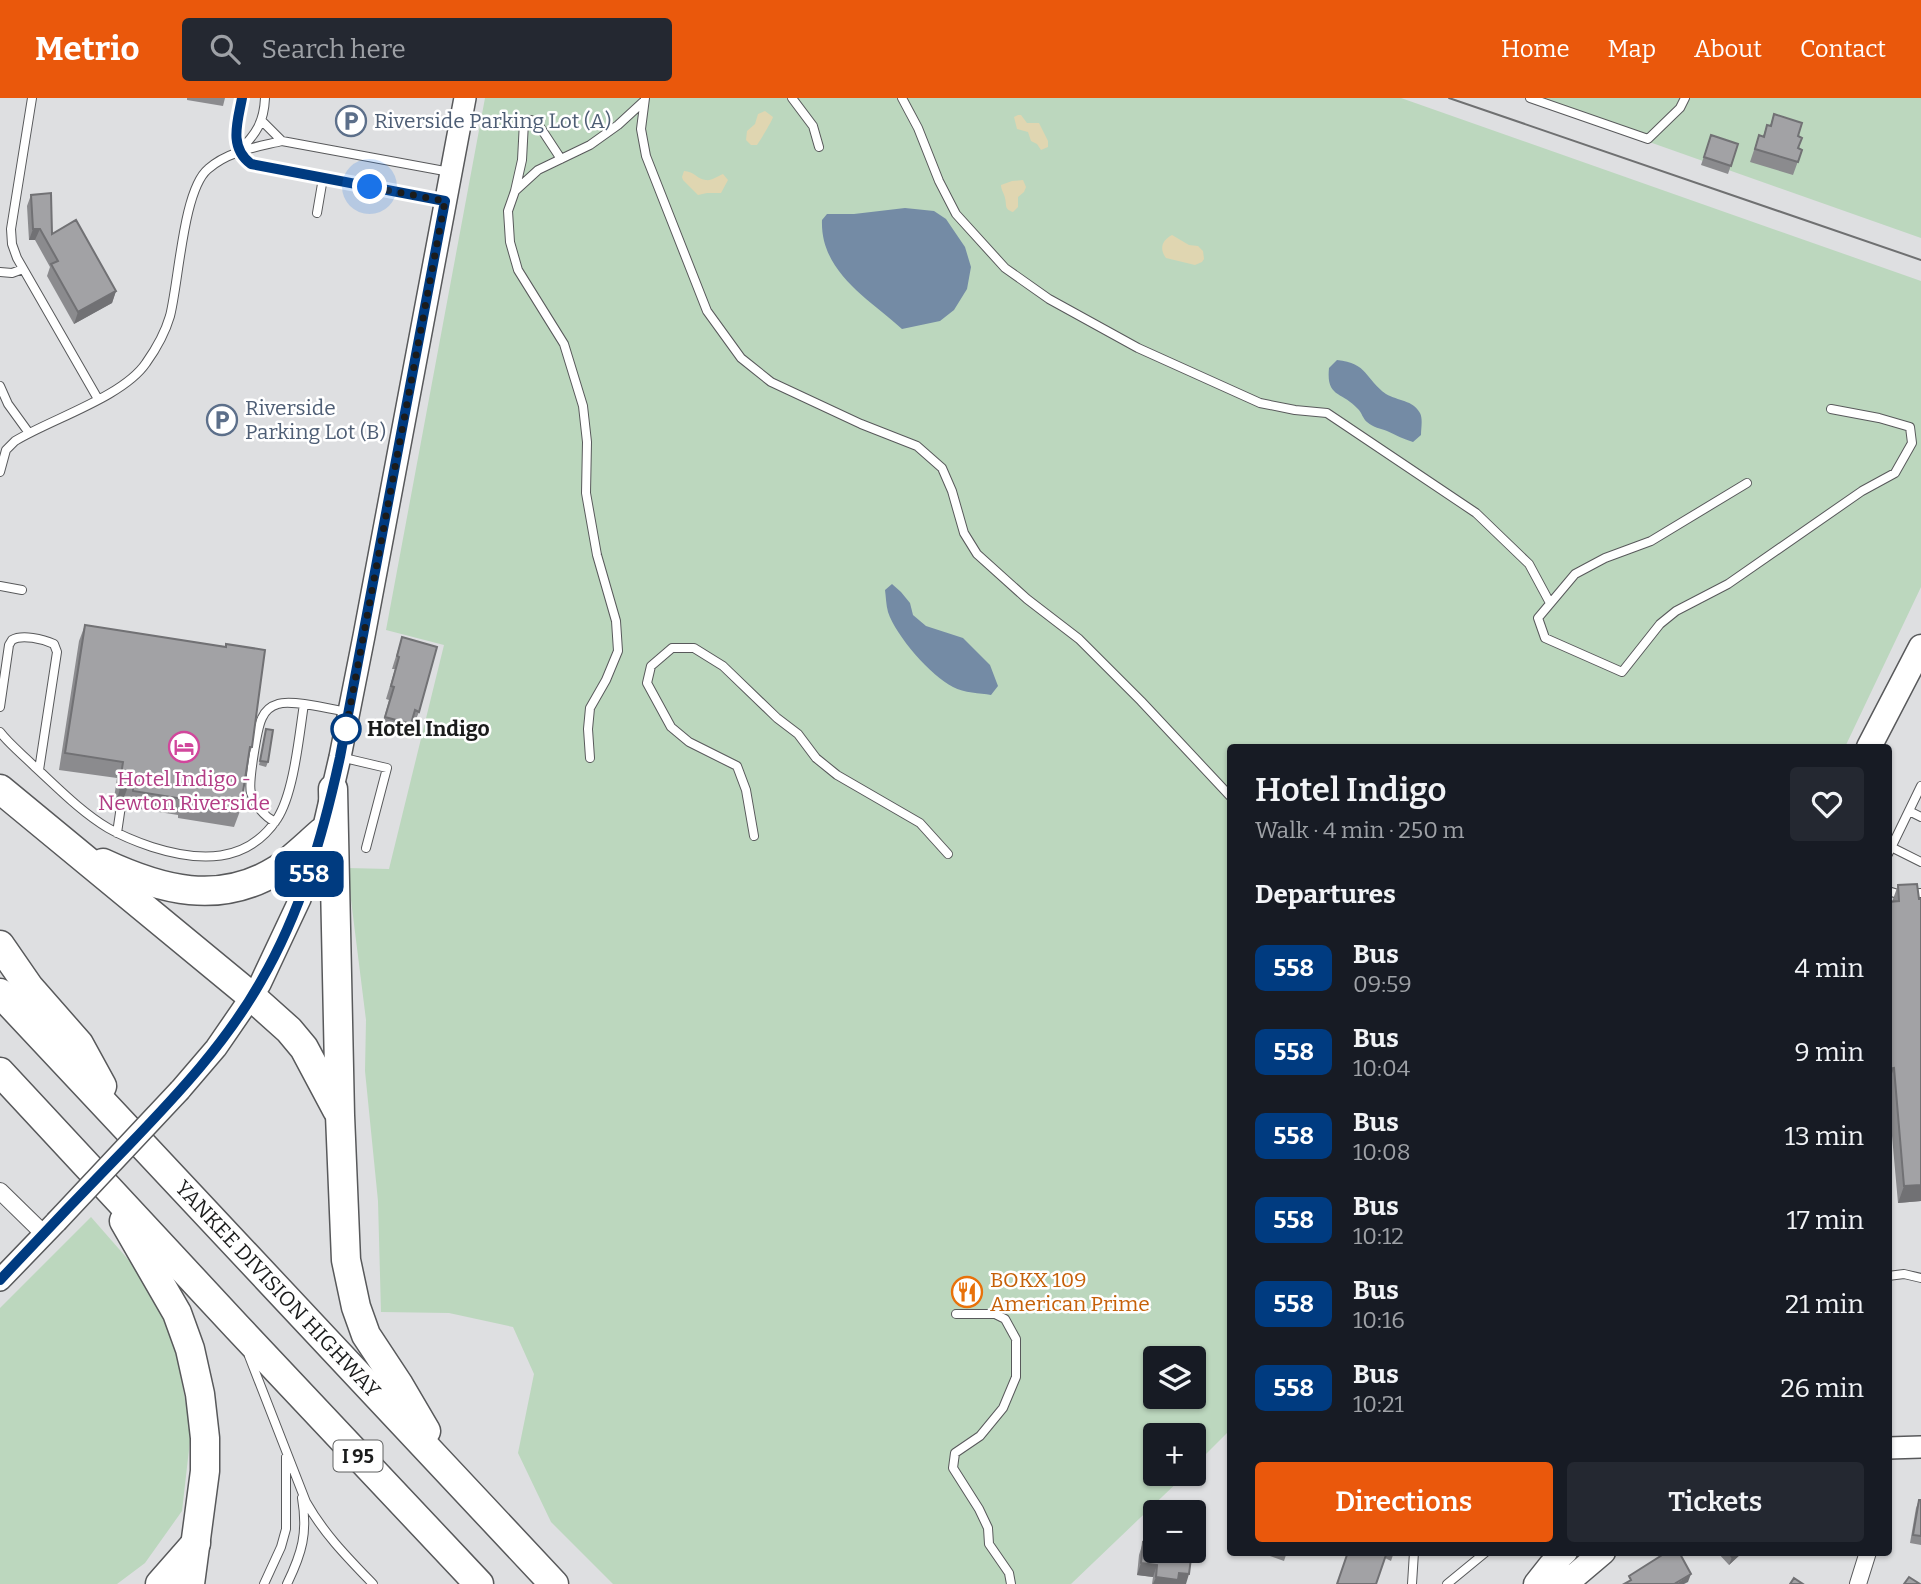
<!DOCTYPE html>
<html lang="en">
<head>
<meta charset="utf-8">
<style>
	:root { --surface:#171b24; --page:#242831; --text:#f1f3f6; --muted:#9ea1a6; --accent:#ea580c }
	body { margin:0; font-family:Bitter,serif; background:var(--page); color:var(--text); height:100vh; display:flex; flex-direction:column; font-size:26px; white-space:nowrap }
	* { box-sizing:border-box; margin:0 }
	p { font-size:23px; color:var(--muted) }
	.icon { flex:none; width:38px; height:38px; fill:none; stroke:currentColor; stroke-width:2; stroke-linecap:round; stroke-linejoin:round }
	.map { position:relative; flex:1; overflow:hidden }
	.drawer { position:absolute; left:1227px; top:646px; width:665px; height:812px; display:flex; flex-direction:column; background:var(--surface); border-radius:7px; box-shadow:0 2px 5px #0004 }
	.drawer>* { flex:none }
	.badge { padding:0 14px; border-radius:10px; font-size:24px; line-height:46px }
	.tools { position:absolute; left:1143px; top:1248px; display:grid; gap:14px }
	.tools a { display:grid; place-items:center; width:63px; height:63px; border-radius:7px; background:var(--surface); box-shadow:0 2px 5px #0004; font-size:35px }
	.you { position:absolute; width:35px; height:35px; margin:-18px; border:5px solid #fff; border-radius:50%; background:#1a73e8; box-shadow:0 0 0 10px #1a73e833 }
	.map>.badge { position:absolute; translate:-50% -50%; box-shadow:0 0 0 4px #fff }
	h2 { padding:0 28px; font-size:26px; line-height:63px }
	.round { display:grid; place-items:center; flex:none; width:74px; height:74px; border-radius:7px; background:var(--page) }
	.headline { display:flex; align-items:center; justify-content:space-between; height:119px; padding:0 28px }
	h1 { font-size:33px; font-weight:600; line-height:52px }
	.cta { display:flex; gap:14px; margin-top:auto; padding:14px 28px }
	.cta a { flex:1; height:80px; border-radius:7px; background:var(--accent); color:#fff; font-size:28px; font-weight:600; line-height:80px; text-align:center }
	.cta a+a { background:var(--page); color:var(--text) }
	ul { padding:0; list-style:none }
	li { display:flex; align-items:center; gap:21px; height:84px; padding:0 28px }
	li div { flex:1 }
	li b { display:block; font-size:26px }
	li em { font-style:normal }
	li .badge { min-width:77px; font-weight:700; text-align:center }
	header { display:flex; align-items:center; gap:42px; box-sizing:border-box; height:98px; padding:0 35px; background:var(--accent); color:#fff }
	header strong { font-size:33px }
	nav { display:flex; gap:38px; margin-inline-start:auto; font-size:24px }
	.search { width:490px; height:63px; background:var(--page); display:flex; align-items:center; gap:18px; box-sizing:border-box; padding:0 24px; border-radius:7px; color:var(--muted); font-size:26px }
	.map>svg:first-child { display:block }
	.green { fill:#bcd7be; fill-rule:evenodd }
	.sand { fill:#e0d6b1 }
	.water { fill:#748ba5 }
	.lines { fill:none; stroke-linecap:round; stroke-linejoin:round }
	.service-casing { stroke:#58595b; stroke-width:10 }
	.minor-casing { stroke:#58595b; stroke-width:18 }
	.secondary-casing { stroke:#58595b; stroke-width:24 }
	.primary-casing { stroke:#58595b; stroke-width:27 }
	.motorway-casing { stroke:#58595b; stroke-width:31 }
	.service { stroke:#fff; stroke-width:8 }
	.minor { stroke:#fff; stroke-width:16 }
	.secondary { stroke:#fff; stroke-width:21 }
	.primary { stroke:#fff; stroke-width:24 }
	.motorway { stroke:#fff; stroke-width:28 }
	.tram { stroke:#6f7071; stroke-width:2 }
	.secondary-bridge-casing { stroke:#58595b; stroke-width:24; stroke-linecap:butt }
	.secondary-bridge { stroke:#fff; stroke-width:21 }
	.wall { fill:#8b8b8e }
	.shaded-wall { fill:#717174 }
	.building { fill:#a2a2a5; stroke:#717174; stroke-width:2 }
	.line-casing { stroke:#fff; stroke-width:16 }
	.line { stroke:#003b80; stroke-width:10 }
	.walk { stroke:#1b1c1c; stroke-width:7; stroke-dasharray:0 12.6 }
	.stop-dot { fill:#fff; stroke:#003b80; stroke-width:3.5 }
	.labels { text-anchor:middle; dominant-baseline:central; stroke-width:5; stroke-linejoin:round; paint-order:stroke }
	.shield { fill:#fff; stroke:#5f6060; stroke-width:2 }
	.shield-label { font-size:19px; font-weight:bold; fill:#1b1c1c }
	.service-label { font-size:21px; fill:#4e5e75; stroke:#fff; text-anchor:start }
	.stop-label { font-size:21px; font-weight:bold; fill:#1b1c1c; stroke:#fff; text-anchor:start }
	.hotel-label { font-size:21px; fill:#b23c85; stroke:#fff }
	.food-label { font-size:21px; fill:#c56008; stroke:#fff; text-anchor:start }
	.street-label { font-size:21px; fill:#1b1c1c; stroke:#fff }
</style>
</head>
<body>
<header>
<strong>Metrio</strong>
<div class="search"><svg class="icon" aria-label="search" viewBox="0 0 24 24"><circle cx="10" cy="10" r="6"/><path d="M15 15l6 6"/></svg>Search here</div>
<nav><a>Home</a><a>Map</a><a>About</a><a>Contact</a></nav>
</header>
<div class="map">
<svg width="1921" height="1486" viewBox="0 0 1921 1486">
	<rect width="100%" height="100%" fill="#dedfe1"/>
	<path class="green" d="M485 0H1401L1921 183V489L1845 649H1230V1327L1227 1335 1194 1368V1337H1155V1376H1186L1071 1486H613L551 1424 518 1355 534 1276 513 1229 449 1215 381 1214 378 1103 365 973 366 922 347 770 389 771 444 547 386 532ZM1155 1260H1194V1298H1155Z
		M1525 0H1921V140Z
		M91 1119 133 1167 158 1208 174 1242 191 1334 182 1413 145 1465 117 1486H0V1210Z"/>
	<path class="sand" d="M765 13 773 19C772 23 760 43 757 47H751L746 42 747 33 755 26 758 16Z
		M1018 17H1021L1027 25H1039L1048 43V49L1041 52 1037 46 1031 43 1028 34 1017 31 1014 19Z
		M684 73C694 73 698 82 706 82 711 83 718 78 723 76L728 82 721 95H707L698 97 683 82 682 79Z
		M1023 82 1026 89 1024 94 1018 99V109L1013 114C1004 111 1007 108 1005 100 1004 95 1001 92 1001 87L1012 83Z
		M1172 137 1189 147 1198 148 1203 153 1204 161 1202 164 1195 167 1166 160C1159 151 1162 142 1172 137Z"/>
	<path class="water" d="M905 110 934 113 946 121 965 149 971 169 967 191 954 212 940 223 902 231C869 201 820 174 822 122L827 116H854Z
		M1337 262C1368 265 1365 281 1386 296 1398 303 1413 302 1420 315 1423 321 1421 330 1421 337L1413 344C1403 341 1396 337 1387 333 1380 330 1374 330 1367 324 1363 321 1362 315 1358 311 1342 293 1326 300 1329 270Z
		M892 486 901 494 910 505 913 517 926 528 963 540 990 567 998 588 991 597C980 595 964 595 953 589 931 578 896 538 888 514 886 507 886 499 885 492Z"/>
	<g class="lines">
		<g class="service-casing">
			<path id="service" d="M32 0 11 131 12 146 17 160 98 301
				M242 0C238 24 228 49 251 66L445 103
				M645 0 641 31 646 58 707 213 741 260 771 284 861 326 917 348 942 370 952 393 964 435 977 456 1027 501 1079 541 1141 603 1230 698
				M792 0 813 28 819 49
				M902 0 918 30 939 83 956 116 1005 170 1049 201 1138 250 1260 305 1295 312 1327 315 1476 415 1529 466 1550 505
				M1530 0 1648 41 1680 10 1685 0
				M261 22 282 43 450 74
				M240 52C256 36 264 24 265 0
				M515 93 522 62 524 24 531 22 540 29 561 61
				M317 115 323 80
				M0 174 12 175 23 171
				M0 288 8 306 29 335
				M0 374 6 352 15 343C51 321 123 299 146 265 156 251 165 235 170 218 179 183 183 92 208 71 228 53 257 49 282 43
				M1747 385 1651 443 1605 460 1575 476 1538 520 1545 540 1622 574 1660 526 1676 513 1728 486 1862 393 1895 375 1912 345 1910 329 1879 320 1831 311
				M0 488 22 492
				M0 609 9 547 12 542C22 536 43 541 54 546L57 554 39 672
				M0 634C9 646 23 657 34 668 57 689 81 714 108 730 122 738 137 744 152 749 199 764 247 766 277 721 294 695 299 638 304 606
				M340 659 387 670 366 750
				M590 660 588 631 590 610 606 582 618 553 616 523 597 457 586 395 587 344 583 308 564 246 518 172 510 144 508 113 515 93 538 72 590 47 618 27 643 4
				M1909 713 1921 719
				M275 724C264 718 255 707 251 695 248 685 257 630 262 620 265 613 271 608 278 606 291 601 331 611 347 614
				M117 735 121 708
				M754 738 746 692 737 668 689 644 671 629 647 585 651 568 672 550H694L723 568 777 620 798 636 816 660 837 677 920 725 948 756
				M1891 749 1921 764
				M1888 756 1921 688
				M1888 793 1898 796 1921 795
				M1888 1178 1904 1176 1921 1180
				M956 1216H995L1005 1221 1016 1241V1279L1003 1310 980 1338 955 1355 953 1370 979 1411 988 1430 989 1446 1009 1475 1011 1486
				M249 1258 306 1404C324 1436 348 1460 373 1486
				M264 1486 281 1449 286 1431V1359
				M287 1486C302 1455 308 1435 302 1400
				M1412 1486 1414 1454
				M1447 1486 1486 1454"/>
		</g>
		<g class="minor-casing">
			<path id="minor" d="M0 1093 44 1136
				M1858 1486 1868 1454"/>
		</g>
		<g class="secondary-casing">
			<path id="secondary" d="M180 992 216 950 260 886 300 801 324 728 340 659 364 538 465 0
				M0 1182 56 1124
				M1888 1350 1921 1349"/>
		</g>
		<g class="primary-casing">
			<path id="primary" d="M1869 649 1921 549
				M1536 1486 1551 1467 1565 1454
				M1561 1486 1577 1476 1603 1454"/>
		</g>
		<g class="motorway-casing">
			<g id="motorway">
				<path d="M0 691 251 898 289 932 304 950 337 1012"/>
				<path d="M333 691 340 1017 346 1162 356 1209 366 1237 399 1287 426 1333"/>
				<path d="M103 765C161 792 219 808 277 772 293 761 308 746 322 734"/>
				<path d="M0 847 29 889 79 946 102 988"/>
				<path id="s1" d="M0 895 554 1486"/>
				<path d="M0 974 237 1229 479 1486"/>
				<path d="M124 1123 177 1215 190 1251 200 1296 205 1340V1373L190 1486"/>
				<path d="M160 1486 196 1445"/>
			</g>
		</g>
		<use href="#service" class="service"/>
		<use href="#minor" class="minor"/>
		<use href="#secondary" class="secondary"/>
		<use href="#primary" class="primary"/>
		<use href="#motorway" class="motorway"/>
		<path class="tram" d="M1449 0 1921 162"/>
		<g class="secondary-bridge-casing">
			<path id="secondary-bridge" d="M56 1124 180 992"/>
		</g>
		<use href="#secondary-bridge" class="secondary-bridge"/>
	</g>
	<path class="wall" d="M187 0H225L223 8 187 2Z
		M1774 16 1798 38V50L1802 52 1793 77 1750 64 1759 37 1763 38 1767 27 1770 28Z
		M1711 37 1738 46 1728 76 1701 67Z
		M31 97 52 136 116 193 112 205 74 226 47 178 50 169 35 142H29L27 108Z
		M85 527 252 649 249 657 240 713 234 729 178 720V717L127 709V705L123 702H118L115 707H113L117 680 59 672 79 543Z
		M402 539 419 614 414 626 411 625 406 639 381 631 389 602 386 601 395 571H392Z
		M266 631 268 664 266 669 259 667Z
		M1898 787 1919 801H1921V1103L1898 1105 1888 993V804H1892Z
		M1919 1402H1921V1447L1910 1445 1916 1410Z
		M1143 1444 1186 1486H1152L1153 1479 1137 1477 1139 1457Z
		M1259 1454H1287L1284 1463Z
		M1348 1454H1394L1391 1463 1385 1460Z
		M1717 1454H1743L1729 1467Z"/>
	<path class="shaded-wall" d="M33 131H40L35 142H29Z
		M116 193 112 205 74 226 78 214Z
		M124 686H129L123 702H118L115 707 120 691Z
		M1894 970 1888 987V971Z
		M1921 1087V1103L1898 1105 1904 1088Z
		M1737 1454H1743L1729 1467 1732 1459Z
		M1141 1465 1157 1467 1153 1479 1137 1477Z
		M1179 1475 1189 1476 1186 1486H1153L1156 1479Z
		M1691 1476 1688 1484 1684 1486H1676Z"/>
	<path class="building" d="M1774 16 1802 25 1798 38 1802 40 1798 50 1802 52 1798 64 1755 51 1759 37 1764 39 1767 27 1771 28Z
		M1711 37 1738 46 1731 68 1704 59Z
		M51 95 52 136 76 122 116 193 78 214 51 166 58 163 40 131H33L31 97Z
		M85 527 226 549V546L265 552 252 649H250L240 713 184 704V701L133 693V689L129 686H124L120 691 119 690 123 664 65 655Z
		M402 539 437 549 419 614 415 612 411 626 385 619 394 589 391 588 399 559 397 558Z
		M266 631 273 632 268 664 260 663Z
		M1917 786 1919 801H1921V1087L1904 1088 1894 970 1888 971V804L1899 803 1898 787Z
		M1919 1402H1921V1438L1913 1437Z
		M1143 1444 1155 1446V1452H1192L1189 1476 1179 1475 1178 1482 1156 1479 1157 1467 1141 1465Z
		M1348 1454H1387L1376 1486H1337Z
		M1667 1454H1679L1691 1476 1676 1485 1677 1486H1624L1631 1482 1629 1478Z
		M1728 1454H1737L1732 1459Z
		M1909 1479 1920 1486H1904Z
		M1794 1480 1803 1486H1790Z"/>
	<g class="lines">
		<g class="line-casing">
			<path id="line" d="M0 1182C42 1137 85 1092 128 1048 177 997 226 945 261 883 301 814 323 737 340 659L445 103 251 66C228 49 238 23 242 0"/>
		</g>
		<use href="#line" class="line"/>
		<path class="walk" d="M346 631 345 636 445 103 370 89"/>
	</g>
	<defs>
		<g id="parking-ring" transform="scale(1.575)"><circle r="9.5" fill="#fff" stroke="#5c6f8a" stroke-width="1.5"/><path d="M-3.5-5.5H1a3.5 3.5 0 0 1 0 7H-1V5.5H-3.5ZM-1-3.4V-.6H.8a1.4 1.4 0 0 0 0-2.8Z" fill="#5c6f8a"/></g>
		<g id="hotel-ring" transform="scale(1.575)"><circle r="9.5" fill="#fff" stroke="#d1479c" stroke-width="1.5"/><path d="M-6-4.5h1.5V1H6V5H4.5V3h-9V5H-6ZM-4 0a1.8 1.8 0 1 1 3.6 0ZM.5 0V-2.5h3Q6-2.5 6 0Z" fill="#d1479c"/></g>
		<g id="restaurant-ring" transform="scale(1.575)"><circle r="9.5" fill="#fff" stroke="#e8710a" stroke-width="1.5"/><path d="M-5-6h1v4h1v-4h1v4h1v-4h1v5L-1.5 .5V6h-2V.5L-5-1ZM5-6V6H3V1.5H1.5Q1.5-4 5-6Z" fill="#e8710a"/></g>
	</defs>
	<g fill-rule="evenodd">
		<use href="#parking-ring" x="351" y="23"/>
		<use href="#parking-ring" x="222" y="322"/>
		<use href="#hotel-ring" x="184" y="649"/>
		<use href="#restaurant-ring" x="967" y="1194"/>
	</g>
	<circle class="stop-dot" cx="346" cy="631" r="14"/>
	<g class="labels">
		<rect class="shield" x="333.5" y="1342.5" width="49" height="31" rx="5"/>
		<g class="shield-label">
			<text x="358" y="1358">I 95</text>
		</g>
		<g class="service-label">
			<text x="374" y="23">Riverside Parking Lot (A)</text>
			<text x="245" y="310">Riverside<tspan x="245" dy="24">Parking Lot (B)</tspan></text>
		</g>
		<g class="stop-label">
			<text x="367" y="631">Hotel Indigo</text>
		</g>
		<g class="hotel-label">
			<text x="184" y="681">Hotel Indigo -<tspan x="184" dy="24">Newton Riverside</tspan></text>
		</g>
		<g class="food-label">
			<text x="990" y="1182">BOKX 109<tspan x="990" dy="24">American Prime</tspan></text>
		</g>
		<g class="street-label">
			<text stroke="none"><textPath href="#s1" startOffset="406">YANKEE DIVISION HIGHWAY</textPath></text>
		</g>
	</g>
</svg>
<div class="tools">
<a><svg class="icon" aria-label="layers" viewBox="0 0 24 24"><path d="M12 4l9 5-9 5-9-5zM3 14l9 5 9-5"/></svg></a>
<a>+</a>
<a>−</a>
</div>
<div class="you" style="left:370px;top:89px"></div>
<b class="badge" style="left:309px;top:776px;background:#003b80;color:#fff">558</b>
<section class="drawer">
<div class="headline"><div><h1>Hotel Indigo</h1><p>Walk · 4 min · 250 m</p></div><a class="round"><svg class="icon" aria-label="heart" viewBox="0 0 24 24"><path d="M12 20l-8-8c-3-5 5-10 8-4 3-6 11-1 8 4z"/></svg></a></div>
<h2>Departures</h2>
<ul>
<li><span class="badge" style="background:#003b80;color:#fff">558</span><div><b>Bus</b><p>09:59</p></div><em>4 min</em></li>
<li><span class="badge" style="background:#003b80;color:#fff">558</span><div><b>Bus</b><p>10:04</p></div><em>9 min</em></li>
<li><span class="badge" style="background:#003b80;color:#fff">558</span><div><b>Bus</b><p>10:08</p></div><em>13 min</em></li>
<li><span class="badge" style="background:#003b80;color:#fff">558</span><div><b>Bus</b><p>10:12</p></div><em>17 min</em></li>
<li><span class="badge" style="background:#003b80;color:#fff">558</span><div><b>Bus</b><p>10:16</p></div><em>21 min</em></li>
<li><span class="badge" style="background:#003b80;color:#fff">558</span><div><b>Bus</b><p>10:21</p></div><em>26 min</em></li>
</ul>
<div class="cta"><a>Directions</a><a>Tickets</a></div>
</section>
</div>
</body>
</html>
